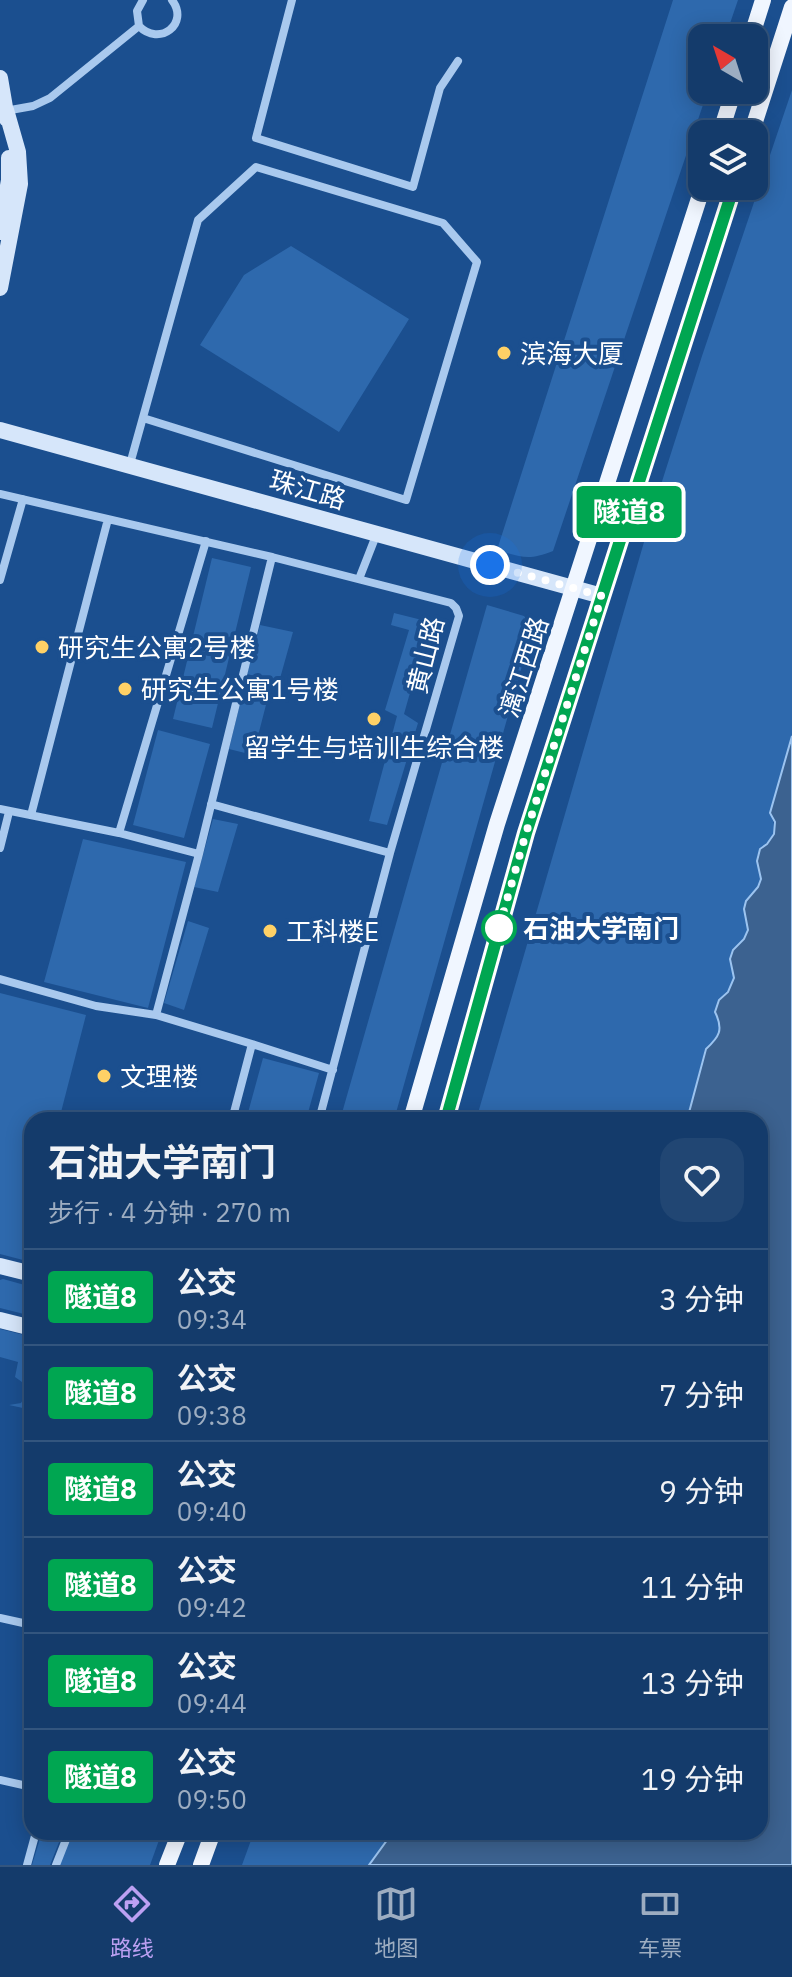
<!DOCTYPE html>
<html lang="zh">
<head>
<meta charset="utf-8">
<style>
	:root { --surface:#143b6b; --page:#214673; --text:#f1f3f6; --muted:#9dadc1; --line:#33557e; --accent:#bca0f2 }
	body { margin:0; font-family:"IBM Plex Sans","Noto Sans SC",sans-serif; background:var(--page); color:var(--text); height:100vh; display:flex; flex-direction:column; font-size:30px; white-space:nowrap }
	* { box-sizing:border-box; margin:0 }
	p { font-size:26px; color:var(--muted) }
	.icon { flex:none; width:44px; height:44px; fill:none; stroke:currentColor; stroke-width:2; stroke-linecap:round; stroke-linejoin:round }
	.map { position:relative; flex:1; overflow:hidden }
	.panel { position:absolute; left:24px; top:1112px; width:744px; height:728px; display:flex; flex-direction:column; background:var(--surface); border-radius:24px; box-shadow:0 4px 20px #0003,0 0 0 2px var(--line) }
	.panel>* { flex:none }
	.badge { padding:0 16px; border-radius:6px; font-size:28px; line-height:52px }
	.needle { width:52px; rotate:321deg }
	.tools { position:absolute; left:688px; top:24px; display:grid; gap:16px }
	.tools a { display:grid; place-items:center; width:80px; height:80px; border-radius:16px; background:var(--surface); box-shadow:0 4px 20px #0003,0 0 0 2px var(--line); font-size:40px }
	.you { position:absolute; width:40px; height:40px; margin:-20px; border:6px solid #fff; border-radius:50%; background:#1a73e8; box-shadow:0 0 0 12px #1a73e833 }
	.map>.badge { position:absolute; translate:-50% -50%; box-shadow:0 0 0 4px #fff }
	.round { display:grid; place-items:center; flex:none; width:84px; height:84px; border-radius:24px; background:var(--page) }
	.headline { display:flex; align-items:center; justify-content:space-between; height:136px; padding:0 24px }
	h1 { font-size:38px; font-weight:700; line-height:60px }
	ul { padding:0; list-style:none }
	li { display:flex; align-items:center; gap:24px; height:96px; padding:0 24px; border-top:2px solid var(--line) }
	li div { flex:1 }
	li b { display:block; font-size:30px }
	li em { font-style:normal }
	li .badge { min-width:88px; font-weight:700; text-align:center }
	.menu { display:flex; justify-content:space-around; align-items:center; height:112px; border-top:2px solid var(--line); background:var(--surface); font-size:22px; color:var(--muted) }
	.menu a { display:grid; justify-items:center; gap:4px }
	.menu .selected { color:var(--accent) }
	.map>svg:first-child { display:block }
	.green { fill:#2e69ad }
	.water { fill:#3c6290; stroke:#9cc4f0; stroke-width:2 }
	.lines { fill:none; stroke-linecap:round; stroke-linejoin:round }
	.street { stroke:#a9c9ee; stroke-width:8 }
	.secondary { stroke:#d6e6fa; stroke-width:16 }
	.primary { stroke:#f0f6ff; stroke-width:16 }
	.line-casing { stroke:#fff; stroke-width:18 }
	.line { stroke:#00a651; stroke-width:12 }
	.walk { stroke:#fff; stroke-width:8; stroke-dasharray:0 14.4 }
	.poi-dot { fill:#ffd166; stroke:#1b4f8f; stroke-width:3 }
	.stop-dot { fill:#fff; stroke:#00a651; stroke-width:4 }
	.labels { text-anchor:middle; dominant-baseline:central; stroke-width:8; stroke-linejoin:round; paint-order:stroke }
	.poi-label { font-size:26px; fill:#fff; stroke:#1b4f8f; text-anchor:start }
	.street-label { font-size:26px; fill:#fff; stroke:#1b4f8f }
	.stop-label { font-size:26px; font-weight:bold; fill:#fff; stroke:#1b4f8f; text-anchor:start }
</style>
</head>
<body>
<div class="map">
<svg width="792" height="1865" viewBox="0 0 792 1865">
	<rect width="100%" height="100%" fill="#1b4f8f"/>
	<path class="green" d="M673 0H738L725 38H702V90H708L553 551C528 561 522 557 497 550Z
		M792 90V736L770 813C784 843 756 841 757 862 758 868 762 873 761 880 759 889 751 893 747 900 742 911 749 921 747 930 746 941 734 946 731 956 730 964 735 972 733 980 731 991 720 995 717 1006 715 1014 719 1015 720 1023 722 1034 713 1042 705 1049L687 1120H476L658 494 702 356Z
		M291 246 409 319 339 432 200 345 244 275Z
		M212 558 251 567 212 728 173 719Z
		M487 605 524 616 529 622 531 634 394 1120H340Z
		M394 613 430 622 404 714 418 723 387 825 369 821 397 716 385 710 409 630 391 625Z
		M260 625 293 632 279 682 247 674Z
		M242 695 267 701 253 755 229 749Z
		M158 730 210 744 184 838 133 825Z
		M213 819 238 824 218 892 194 887Z
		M83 839 186 862 148 1008 44 982Z
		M188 921 209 928 184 1010 164 1003Z
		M0 993 86 1015 59 1120H32V1226L23 1260 0 1254Z
		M263 1058 319 1073 306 1120H246Z
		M3 1279 32 1287V1316L0 1308V1280Z
		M0 1329 32 1337V1410L9 1405 21 1403 27 1393 22 1382 15 1377 18 1362 0 1357Z
		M42 1832H63L50 1865H32Z
		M73 1832H162L150 1865H59Z
		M254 1832H393L369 1865H242Z"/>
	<path class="water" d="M792 736V1865H369L393 1832H760V1120H687L706 1049C719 1037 724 1030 715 1012L719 1000 728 992 734 978 730 959 733 950 744 939 748 930 744 909 746 901 758 887 761 879 757 861 760 849 767 844 774 834 775 822 770 813Z"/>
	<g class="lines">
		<path class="street" d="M143 0 137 11 139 26C159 47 190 24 172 0
			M292 0 256 138 413 187 440 88 458 61
			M5 111 33 106 50 98 139 26
			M130 464 198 220 256 167 443 223 477 262 406 500 143 418
			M0 494 272 557 451 603 456 608 459 616 390 853 319 1120
			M359 579 377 533
			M0 580 23 499
			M211 804 390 853
			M0 809 119 833 199 854
			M31 815 108 519
			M119 833 206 541
			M0 848 9 812
			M0 979 96 1006 156 1015 252 1044 232 1120
			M156 1015 199 854 272 557
			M252 1044 333 1070
			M0 1618 32 1625
			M0 1780 32 1787
			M27 1865 36 1832
			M56 1865 69 1832"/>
		<path class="secondary" d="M0 78 7 119
			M0 232 9 180V158
			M0 288 20 184 18 152 6 110
			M0 430 602 596
			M0 1266 32 1274
			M0 1320 32 1328"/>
		<path class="primary" d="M751 38 763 0
			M720 134 734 90
			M751 134 792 7
			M411 1120 497 824 703 186
			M446 1120 526 833 734 186
			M167 1865 180 1832
			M201 1865 213 1832"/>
	</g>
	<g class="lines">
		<g class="line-casing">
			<path id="line" d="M446 1120 526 833 734 186"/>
		</g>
		<use href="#line" class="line"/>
		<path class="walk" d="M490 565 602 596 526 833 499 928"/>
	</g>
	<g class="poi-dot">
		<circle cx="504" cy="353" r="8"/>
		<circle cx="42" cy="647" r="8"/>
		<circle cx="125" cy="689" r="8"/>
		<circle cx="374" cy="719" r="8"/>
		<circle cx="270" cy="931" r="8"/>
		<circle cx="104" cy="1076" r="8"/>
	</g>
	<circle class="stop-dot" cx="499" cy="928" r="16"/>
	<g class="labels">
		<g class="poi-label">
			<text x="520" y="353">滨海大厦</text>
			<text x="58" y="647">研究生公寓2号楼</text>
			<text x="141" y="689">研究生公寓1号楼</text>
			<text x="374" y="747" text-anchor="middle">留学生与培训生综合楼</text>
			<text x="286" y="931">工科楼E</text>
			<text x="120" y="1076">文理楼</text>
		</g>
		<g class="street-label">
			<text transform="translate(308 489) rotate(16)">珠江路</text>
			<text transform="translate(425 655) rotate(-76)">黄山路</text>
			<text transform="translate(523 667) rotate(-72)">漓江西路</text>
		</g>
		<g class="stop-label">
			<text x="523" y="928">石油大学南门</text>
		</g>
	</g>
</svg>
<div class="tools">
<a><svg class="needle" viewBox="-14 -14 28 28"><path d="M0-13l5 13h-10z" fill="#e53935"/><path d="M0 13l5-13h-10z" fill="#9dadc1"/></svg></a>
<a><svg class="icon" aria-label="layers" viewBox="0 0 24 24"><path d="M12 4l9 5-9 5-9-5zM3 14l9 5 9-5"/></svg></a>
</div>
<div class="you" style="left:490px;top:565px"></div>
<b class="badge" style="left:629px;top:512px;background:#00a651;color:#fff">隧道8</b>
<section class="panel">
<div class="headline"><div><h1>石油大学南门</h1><p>步行 · 4 分钟 · 270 m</p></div><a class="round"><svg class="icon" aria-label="heart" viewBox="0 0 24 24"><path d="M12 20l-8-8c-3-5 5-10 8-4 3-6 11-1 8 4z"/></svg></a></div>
<ul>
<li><span class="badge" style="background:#00a651;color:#fff">隧道8</span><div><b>公交</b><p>09:34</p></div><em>3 分钟</em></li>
<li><span class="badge" style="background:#00a651;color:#fff">隧道8</span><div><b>公交</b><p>09:38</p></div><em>7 分钟</em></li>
<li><span class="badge" style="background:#00a651;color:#fff">隧道8</span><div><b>公交</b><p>09:40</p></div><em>9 分钟</em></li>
<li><span class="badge" style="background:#00a651;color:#fff">隧道8</span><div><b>公交</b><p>09:42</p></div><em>11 分钟</em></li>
<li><span class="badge" style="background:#00a651;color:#fff">隧道8</span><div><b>公交</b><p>09:44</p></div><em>13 分钟</em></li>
<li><span class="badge" style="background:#00a651;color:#fff">隧道8</span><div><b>公交</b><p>09:50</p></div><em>19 分钟</em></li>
</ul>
</section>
</div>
<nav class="menu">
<a class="selected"><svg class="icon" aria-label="directions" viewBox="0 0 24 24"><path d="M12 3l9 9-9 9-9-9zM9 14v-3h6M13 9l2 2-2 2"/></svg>路线</a>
<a><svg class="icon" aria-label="map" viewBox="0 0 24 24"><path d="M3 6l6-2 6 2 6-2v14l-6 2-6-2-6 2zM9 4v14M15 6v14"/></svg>地图</a>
<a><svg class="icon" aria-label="tickets" viewBox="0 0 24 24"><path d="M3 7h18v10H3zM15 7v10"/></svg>车票</a>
</nav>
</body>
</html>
